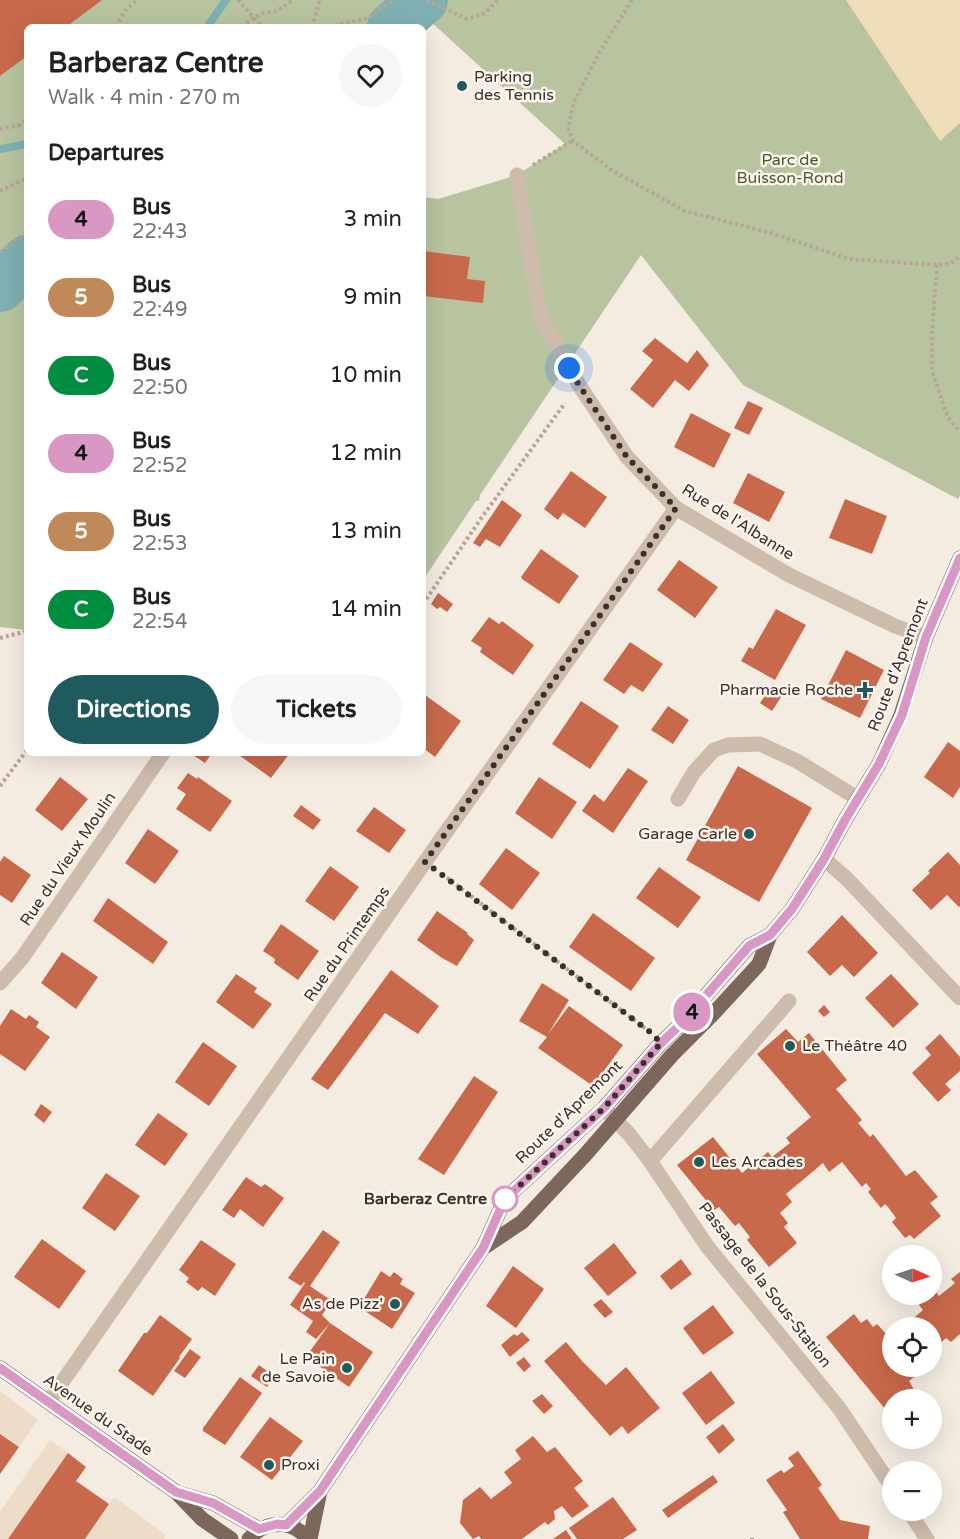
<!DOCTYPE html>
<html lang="en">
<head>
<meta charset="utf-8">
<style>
	:root { --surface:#fff; --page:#f6f6f6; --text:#202124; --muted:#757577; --accent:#1f5a5e }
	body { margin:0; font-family:"Varela Round",sans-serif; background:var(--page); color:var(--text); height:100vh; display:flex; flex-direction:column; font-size:22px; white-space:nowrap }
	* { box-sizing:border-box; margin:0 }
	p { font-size:20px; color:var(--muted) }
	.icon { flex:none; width:33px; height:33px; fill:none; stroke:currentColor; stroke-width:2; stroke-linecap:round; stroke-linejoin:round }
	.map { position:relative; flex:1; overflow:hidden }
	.sheet { position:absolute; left:24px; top:24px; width:402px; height:732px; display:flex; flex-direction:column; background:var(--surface); border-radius:9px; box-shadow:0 6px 24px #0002 }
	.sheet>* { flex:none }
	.badge { padding:0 12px; border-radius:20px; font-size:21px; line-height:39px }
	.needle { width:39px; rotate:93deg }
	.fabs { position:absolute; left:882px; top:1245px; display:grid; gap:12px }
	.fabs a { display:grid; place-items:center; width:60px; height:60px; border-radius:50%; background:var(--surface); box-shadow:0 6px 24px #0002; font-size:30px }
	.you { position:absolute; width:30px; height:30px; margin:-15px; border:4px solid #fff; border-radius:50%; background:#1a73e8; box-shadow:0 0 0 9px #1a73e833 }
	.map>.badge { position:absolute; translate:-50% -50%; box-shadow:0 0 0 3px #fff }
	h2 { padding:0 24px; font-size:22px; line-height:54px }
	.round { display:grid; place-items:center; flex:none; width:63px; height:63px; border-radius:32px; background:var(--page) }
	.head { display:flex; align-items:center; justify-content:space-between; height:102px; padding:0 24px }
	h1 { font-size:28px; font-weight:800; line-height:45px }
	.cta { display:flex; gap:12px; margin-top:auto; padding:12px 24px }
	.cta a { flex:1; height:69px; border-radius:36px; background:var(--accent); color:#fff; font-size:24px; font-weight:800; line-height:69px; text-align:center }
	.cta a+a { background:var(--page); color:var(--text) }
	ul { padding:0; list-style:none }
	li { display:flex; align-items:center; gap:18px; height:78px; padding:0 24px }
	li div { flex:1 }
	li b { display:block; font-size:22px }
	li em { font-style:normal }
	li .badge { min-width:66px; font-weight:700; text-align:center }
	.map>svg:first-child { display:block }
	.green { fill:#b8c4a0 }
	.sand { fill:#efdcb8 }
	.plaza { fill:#ecdcc8 }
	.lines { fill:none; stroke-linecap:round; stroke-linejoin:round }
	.stream { stroke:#7fb0b2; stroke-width:8 }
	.river { stroke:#7fb0b2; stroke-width:50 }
	.building { fill:#c8694b }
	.path { stroke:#b9a596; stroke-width:4; stroke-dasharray:3 3; stroke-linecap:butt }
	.minor { stroke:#cdbbac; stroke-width:15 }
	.major { stroke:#7d675c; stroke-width:15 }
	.line-casing { stroke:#fff; stroke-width:14 }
	.line { stroke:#d898c3; stroke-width:9 }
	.walk { stroke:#3b302b; stroke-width:6; stroke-dasharray:0 10.8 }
	.poi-dot { fill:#1f5a5e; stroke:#fbf5ee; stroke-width:2 }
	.stop-dot { fill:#fff; stroke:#d898c3; stroke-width:3 }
	.labels { text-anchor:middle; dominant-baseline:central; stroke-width:5; stroke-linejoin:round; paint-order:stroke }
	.poi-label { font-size:16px; fill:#3b302b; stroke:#fbf5ee; text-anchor:start }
	.park-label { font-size:16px; fill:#4a5a2e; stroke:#fbf5ee }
	.street-label { font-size:16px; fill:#3b302b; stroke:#fbf5ee }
	.stop-label { font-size:16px; font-weight:bold; fill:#3b302b; stroke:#fbf5ee; text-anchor:end }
</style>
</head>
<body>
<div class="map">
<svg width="960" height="1539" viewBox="0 0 960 1539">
	<rect width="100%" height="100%" fill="#f4ebe1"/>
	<path class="green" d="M0 0H960V495L958 499 743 385 641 255 480 495 479 501H476L423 580V197L438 199 517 175 565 144 430 21 423 27H27V630L0 627Z"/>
	<path class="sand" d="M846 0H960V123L940 141Z"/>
	<path class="plaza" d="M0 1391 38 1420 19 1447 0 1434Z
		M50 1440 68 1453 8 1539H0V1512Z
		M114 1497 166 1535 164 1539H85Z"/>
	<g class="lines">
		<path class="stream" d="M207 27 226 0
			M0 149 27 144"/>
		<path class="river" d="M392 27 423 0
			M0 287 27 260"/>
	</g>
	<path class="building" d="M0 0H102L66 27H27V56L0 76Z
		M423 251 470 257 467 279 485 281 483 303 423 296Z
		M655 338 687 363 697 350 709 365 689 391 675 380 653 408 630 389 653 360 642 351Z
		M748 401 763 408 749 435 734 428Z
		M691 413 731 434 714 468 674 447Z
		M571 471 607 497 585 528 563 513 558 520 544 509Z
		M748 473 785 492 769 522 733 503Z
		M845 499 887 516 872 554 829 538Z
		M502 500 522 515 500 547 486 539 480 547 473 543Z
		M541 549 579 576 559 604 522 579 521 577Z
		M679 560 718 587 695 618 657 590Z
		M438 593 453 604 447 612 440 607 437 609 431 604Z
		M776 609 806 625 775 680 741 661 749 647 753 649Z
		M489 617 499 624 502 621 534 645 513 675 480 652 482 648 471 641Z
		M630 642 663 664 643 692 631 685 624 694 603 680Z
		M846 650 884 670 860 718 821 699Z
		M773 684 785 691 772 711 760 703Z
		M425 695 461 721 435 757 423 748V698Z
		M581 701 619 726 590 769 552 744Z
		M668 706 689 720 673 744 651 730Z
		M948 742 960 751V787L953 798 924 777Z
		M190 753H212L205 763Z
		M236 753H290L271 778Z
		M738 766 812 808 759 902 686 860Z
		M628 768 648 781 613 833 582 811 594 794 604 802Z
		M188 773 197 779 198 777 232 801 210 832 176 809 186 794 177 788Z
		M60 777 88 799 62 831 35 810Z
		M539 777 577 802 552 839 515 813Z
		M301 805 321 820 313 830 293 816Z
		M374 807 406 830 389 853 356 831Z
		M148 829 179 851 155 884 125 863Z
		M506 848 540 873 512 910 479 884Z
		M948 852 960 865V906L959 907 947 895 931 910 912 890 930 873 928 871Z
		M4 856 31 875 12 903 0 895V862Z
		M330 866 359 887 334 921 305 901Z
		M659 867 701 897 678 928 636 898Z
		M108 898 168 942 153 964 93 921Z
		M437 911 468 933 467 934 474 940 457 966 442 958 417 940Z
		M593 913 655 958 631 991 569 947Z
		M842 915 878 953 854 977 842 965 830 976 807 952Z
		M281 924 319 951 298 980 274 963 275 959 263 951Z
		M62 952 98 977 76 1009 41 983Z
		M391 970 439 1006 418 1034 385 1013 328 1090 311 1079Z
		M236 974 257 988 254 992 272 1004 253 1029 216 1002Z
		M891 974 919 1004 893 1028 865 998Z
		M542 983 569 1000 548 1034 569 1006 623 1045 593 1086 538 1048 547 1037 519 1021Z
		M824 1005 830 1012 824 1017 818 1011Z
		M11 1009 26 1019 29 1015 39 1022 36 1027 50 1037 25 1071 0 1054V1026Z
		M786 1029 798 1042 809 1033 847 1080 836 1089 862 1120 858 1123 870 1137 873 1134 906 1176 915 1170 938 1197 930 1203 941 1216 914 1239 910 1235 905 1238 892 1222 896 1218 888 1207 885 1204 881 1208 868 1192 871 1189 866 1183 862 1187 842 1162 829 1172 823 1163 786 1194 792 1202 780 1213 788 1223 784 1227 797 1243 769 1267 747 1240 750 1237 739 1223 735 1226 719 1207 714 1210 677 1165 713 1137 742 1173 768 1152 772 1157 790 1143 786 1138 811 1117 757 1054Z
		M940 1034 960 1057V1071L945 1084 951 1090 938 1102 912 1073 931 1055 925 1048Z
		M203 1042 237 1066 209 1106 175 1082Z
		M474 1076 498 1092 444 1175 418 1159Z
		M41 1104 52 1112 44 1123 34 1115Z
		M158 1113 188 1134 165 1166 135 1145Z
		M106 1173 140 1196 115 1231 82 1208Z
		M246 1177 261 1187 265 1184 284 1198 263 1227 240 1209 234 1218 222 1210Z
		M323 1230 340 1242 310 1286 332 1301 322 1315 330 1323 373 1352 349 1387 306 1357 330 1323 316 1339 306 1332 313 1321 290 1305 305 1283 304 1282 301 1286 288 1278Z
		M42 1239 86 1271 59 1309 14 1277Z
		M201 1240 236 1264 215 1296 202 1287 198 1291 186 1282 189 1278 179 1270Z
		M614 1243 637 1273 608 1296 584 1268Z
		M681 1259 692 1274 671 1290 660 1276Z
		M513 1266 544 1289 516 1328 486 1306Z
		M381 1271 390 1277 394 1272 403 1279 400 1284 415 1293 392 1329 359 1307Z
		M960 1272V1334L951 1342 946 1338 932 1351V1328H902L923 1310 919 1305 936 1292 939 1296 955 1283 951 1279Z
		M601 1299 613 1312 605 1318 593 1305Z
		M713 1305 734 1333 703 1355 683 1328Z
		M854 1314 861 1323 867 1319 873 1327 877 1324 890 1338 892 1335V1366H928L909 1381 916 1393 909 1400H892V1413L890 1415 826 1337Z
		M160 1315 192 1339 179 1357 180 1358 153 1396 118 1371 144 1333H147Z
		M522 1332 530 1340 510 1357 501 1345 514 1334 517 1336Z
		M566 1342 582 1361 606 1385 626 1367 660 1408 628 1434 622 1426 610 1436 544 1361Z
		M190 1349 201 1357 185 1378 174 1371Z
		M524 1357 531 1366 524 1372 516 1363Z
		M259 1365 274 1376 267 1387 251 1376Z
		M711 1371 735 1403 706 1425 682 1393Z
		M240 1377 262 1393 225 1445 203 1431V1428Z
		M542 1394 553 1406 544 1414 532 1401Z
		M270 1417 303 1441 272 1480 240 1457Z
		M723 1424 735 1440 719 1454 706 1437Z
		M0 1434 19 1447 0 1474Z
		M533 1436 547 1452 555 1447 583 1481 574 1488 589 1506 572 1518 562 1506 554 1511 555 1519 548 1525 545 1522 522 1539H481L479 1536 473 1539 460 1523 463 1500 480 1487 491 1499 512 1483 504 1472 521 1459 515 1450Z
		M798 1451 822 1485 818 1488 840 1520 870 1526 868 1539H800L783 1512 787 1510 766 1480 781 1470 784 1473 794 1466 788 1458Z
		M68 1453 86 1467 76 1481 109 1504 85 1539H8Z
		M713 1475 718 1482 668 1518 662 1510Z
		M613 1497 637 1530 623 1539H577L569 1528Z
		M566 1530 572 1539H553Z"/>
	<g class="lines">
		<path class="path" d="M238 0 262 27
			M427 0 467 19 485 13 498 0
			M632 0 599 53 574 102 568 128 573 141 613 171 685 211 771 233 849 259 937 265 951 263 960 256
			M116 27 124 12 137 0
			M242 27 253 18 262 13 277 11 293 0
			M312 27 320 0
			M329 27 368 18 393 0
			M0 129 20 125 27 120
			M533 165 572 141
			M0 191 27 178
			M0 252 27 232
			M937 265 932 331V371L948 418 960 432
			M423 604 482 517 565 403
			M0 638 27 631
			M0 786 27 750
			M442 874 646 1029
			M752 1539V1538"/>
		<path class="minor" d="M517 175 540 315 579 385 627 457 676 508 789 575 895 626 926 637
			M678 799 694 772 714 750 728 745 760 744 797 761 857 798
			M824 859 846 878 960 998
			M0 983 23 957 163 753
			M606 1110 629 1134 650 1161 707 1246 839 1408 892 1487
			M650 1161 789 1001
			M49 1401 439 842 676 508
			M908 1510 927 1539"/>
		<path class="major" d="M483 1248 522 1222 585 1155 672 1055 712 1015 759 964 770 935 792 909 824 859 845 820 879 764 901 715 926 637 960 558
			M0 1368 176 1492 202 1519 231 1539
			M178 1493 213 1503 259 1529
			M286 1525 320 1491 483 1248 505 1199 604 1108 661 1043 683 1022 749 946 770 935
			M249 1539C266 1520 291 1519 308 1539
			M310 1539 320 1491"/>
	</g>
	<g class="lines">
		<g class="line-casing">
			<path id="line" d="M0 1368 176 1492 213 1503 259 1529 277 1524 286 1525 320 1491 483 1248 505 1199 604 1108 661 1043 683 1022 749 946 770 935 792 909 824 859 845 820 879 764 902 715 926 637 960 558"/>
		</g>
		<use href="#line" class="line"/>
		<path class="walk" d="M505 1199 604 1108 661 1043 650 1032 425 862 676 508 627 457 579 385 569 368"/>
	</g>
	<g class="poi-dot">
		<circle cx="462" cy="86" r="6"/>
		<path d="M862 681h6v6h6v6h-6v6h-6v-6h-6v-6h6z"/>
		<circle cx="749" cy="834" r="6"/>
		<circle cx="790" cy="1046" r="6"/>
		<circle cx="699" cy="1162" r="6"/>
		<circle cx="395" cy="1304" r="6"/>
		<circle cx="347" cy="1368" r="6"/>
		<circle cx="269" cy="1465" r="6"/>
	</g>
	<circle class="stop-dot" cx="505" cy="1199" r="12"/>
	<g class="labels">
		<g class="poi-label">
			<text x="474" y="77">Parking<tspan x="474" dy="18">des Tennis</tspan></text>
			<text x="853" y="690" text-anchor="end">Pharmacie Roche</text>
			<text x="737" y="834" text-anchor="end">Garage Carle</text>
			<text x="802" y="1046">Le Théâtre 40</text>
			<text x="711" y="1162">Les Arcades</text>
			<text x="383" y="1304" text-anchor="end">As de Pizz'</text>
			<text x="335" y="1359" text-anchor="end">Le Pain<tspan x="335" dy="18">de Savoie</tspan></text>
			<text x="281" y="1465">Proxi</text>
		</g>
		<g class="park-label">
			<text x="790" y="160">Parc de<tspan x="790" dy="18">Buisson-Rond</tspan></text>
		</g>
		<g class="street-label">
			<text transform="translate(738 522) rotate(32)">Rue de l'Albanne</text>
			<text transform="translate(898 665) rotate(-69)">Route d'Apremont</text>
			<text transform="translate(68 859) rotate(-56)">Rue du Vieux Moulin</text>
			<text transform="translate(347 944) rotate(-55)">Rue du Printemps</text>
			<text transform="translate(569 1112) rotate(-44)">Route d'Apremont</text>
			<text transform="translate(765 1285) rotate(52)">Passage de la Sous-Station</text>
			<text transform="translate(98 1415) rotate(35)">Avenue du Stade</text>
		</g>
		<g class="stop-label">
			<text x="487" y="1199">Barberaz Centre</text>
		</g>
	</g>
</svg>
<div class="fabs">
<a><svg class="needle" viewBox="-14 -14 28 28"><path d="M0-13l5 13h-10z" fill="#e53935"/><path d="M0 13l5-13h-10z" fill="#757577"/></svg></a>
<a><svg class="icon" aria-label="locate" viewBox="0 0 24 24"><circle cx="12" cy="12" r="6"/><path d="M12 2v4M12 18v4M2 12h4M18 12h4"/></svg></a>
<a>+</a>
<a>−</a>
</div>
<div class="you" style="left:569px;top:368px"></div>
<b class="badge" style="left:692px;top:1012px;background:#d898c3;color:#111">4</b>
<section class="sheet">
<div class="head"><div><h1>Barberaz Centre</h1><p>Walk · 4 min · 270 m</p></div><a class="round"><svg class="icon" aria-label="heart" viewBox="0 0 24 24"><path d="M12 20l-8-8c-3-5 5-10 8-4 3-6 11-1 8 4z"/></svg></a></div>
<h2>Departures</h2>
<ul>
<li><span class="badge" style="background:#d898c3;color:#111">4</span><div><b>Bus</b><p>22:43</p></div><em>3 min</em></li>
<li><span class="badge" style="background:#bf8959;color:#fff">5</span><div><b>Bus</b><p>22:49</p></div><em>9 min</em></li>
<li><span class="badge" style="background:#008d3f;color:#fff">C</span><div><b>Bus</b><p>22:50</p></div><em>10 min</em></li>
<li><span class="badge" style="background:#d898c3;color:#111">4</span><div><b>Bus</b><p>22:52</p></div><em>12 min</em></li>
<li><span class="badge" style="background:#bf8959;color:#fff">5</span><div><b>Bus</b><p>22:53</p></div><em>13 min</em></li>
<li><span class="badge" style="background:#008d3f;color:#fff">C</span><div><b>Bus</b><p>22:54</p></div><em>14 min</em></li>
</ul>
<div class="cta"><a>Directions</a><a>Tickets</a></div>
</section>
</div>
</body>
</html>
